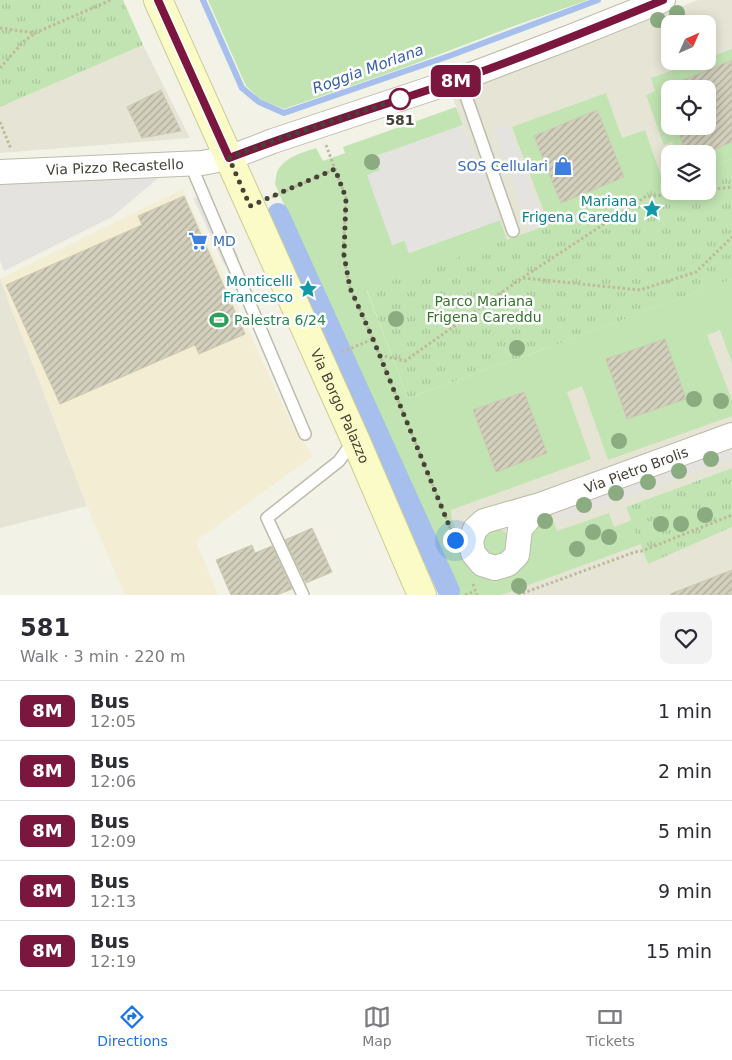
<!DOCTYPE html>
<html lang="en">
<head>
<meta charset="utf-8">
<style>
	:root { --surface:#fff; --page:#f2f2f3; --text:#2b2b33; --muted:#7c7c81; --line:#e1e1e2; --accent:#1a73e8 }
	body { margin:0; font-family:"DejaVu Sans",sans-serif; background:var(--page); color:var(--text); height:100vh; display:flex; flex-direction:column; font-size:19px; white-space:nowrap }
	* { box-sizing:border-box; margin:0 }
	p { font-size:16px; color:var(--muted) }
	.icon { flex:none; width:28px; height:28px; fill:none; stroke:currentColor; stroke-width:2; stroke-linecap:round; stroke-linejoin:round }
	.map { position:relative; height:595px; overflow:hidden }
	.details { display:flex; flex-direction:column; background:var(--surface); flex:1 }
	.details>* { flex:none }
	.badge { padding:0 10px; border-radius:8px; font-size:18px; line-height:32px }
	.needle { width:32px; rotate:45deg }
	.buttons { position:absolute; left:661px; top:15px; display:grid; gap:10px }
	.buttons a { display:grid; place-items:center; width:55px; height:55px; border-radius:10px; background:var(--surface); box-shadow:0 2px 12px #0003; font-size:25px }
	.you { position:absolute; width:25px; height:25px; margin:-12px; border:4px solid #fff; border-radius:50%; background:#1a73e8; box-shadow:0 0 0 8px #1a73e833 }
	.map>.badge { position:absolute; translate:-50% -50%; box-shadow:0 0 0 2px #fff }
	.round { display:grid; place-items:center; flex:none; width:52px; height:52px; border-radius:10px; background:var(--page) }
	.headline { display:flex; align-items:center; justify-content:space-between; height:85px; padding:0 20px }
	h1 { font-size:24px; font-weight:600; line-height:38px }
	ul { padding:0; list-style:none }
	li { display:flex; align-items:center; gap:15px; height:60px; padding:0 20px; border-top:1px solid var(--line) }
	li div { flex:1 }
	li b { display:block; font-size:19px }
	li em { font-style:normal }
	li .badge { min-width:55px; font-weight:700; text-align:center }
	.tabs { display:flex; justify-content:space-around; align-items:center; height:70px; border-top:1px solid var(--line); background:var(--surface); font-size:14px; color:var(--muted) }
	.tabs a { display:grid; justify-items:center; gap:2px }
	.tabs .active { color:var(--accent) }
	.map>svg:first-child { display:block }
	.residential { fill:#e6e5d5; fill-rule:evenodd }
	.commercial { fill:#f3edd3 }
	.green { fill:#c1e4b2; fill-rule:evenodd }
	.park { fill:url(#park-tufts) }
	.parking { fill:#e4e3df }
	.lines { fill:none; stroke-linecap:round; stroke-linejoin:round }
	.stream { stroke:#a7bfec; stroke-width:6 }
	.canal { stroke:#a7bfec; stroke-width:22 }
	.building { fill:url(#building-hatch); stroke:#cec9b1 }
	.lane-casing { stroke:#bdbbaa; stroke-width:14 }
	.street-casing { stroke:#bdbbaa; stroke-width:26 }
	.secondary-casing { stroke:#cdcc97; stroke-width:30 }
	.path { stroke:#beba9c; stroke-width:3; stroke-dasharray:2.5 2.5; stroke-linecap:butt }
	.lane { stroke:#fff; stroke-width:11 }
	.street { stroke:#fff; stroke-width:24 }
	.secondary { stroke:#fbfbc8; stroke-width:28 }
	.tree { fill:#8bac81 }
	.line-casing { stroke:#fff; stroke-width:11 }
	.line { stroke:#7b163e; stroke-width:8 }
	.walk { stroke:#454336; stroke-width:5; stroke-dasharray:0 9 }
	.stop-dot { fill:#fff; stroke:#7b163e; stroke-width:2.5 }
	.labels { text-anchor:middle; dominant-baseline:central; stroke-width:5; stroke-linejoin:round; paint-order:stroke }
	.stop-label { font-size:14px; font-weight:bold; fill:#454336; stroke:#fff }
	.shop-label { font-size:14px; fill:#366cbe; stroke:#fff; text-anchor:end }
	.street-label { font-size:14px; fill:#454336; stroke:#fff }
	.culture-label { font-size:14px; fill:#0d838f; stroke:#fff; text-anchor:end }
	.park-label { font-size:14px; fill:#37732d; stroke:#fff }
	.leisure-label { font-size:14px; fill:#27864d; stroke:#fff; text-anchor:start }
	.water-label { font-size:15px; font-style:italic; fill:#365daa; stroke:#fff }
</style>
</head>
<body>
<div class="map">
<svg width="732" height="595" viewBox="0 0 732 595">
	<defs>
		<pattern id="park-tufts" width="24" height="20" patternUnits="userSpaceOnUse" patternTransform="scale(1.25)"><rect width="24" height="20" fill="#c1e4b2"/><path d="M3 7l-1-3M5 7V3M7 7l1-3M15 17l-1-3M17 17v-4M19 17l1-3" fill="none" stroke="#a7c59a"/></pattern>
		<pattern id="building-hatch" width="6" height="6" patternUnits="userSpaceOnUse" patternTransform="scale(1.25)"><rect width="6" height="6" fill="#d3d0bd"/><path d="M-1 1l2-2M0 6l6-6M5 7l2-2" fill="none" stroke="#adaa9a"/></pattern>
	</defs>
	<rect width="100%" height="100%" fill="#f2f2e7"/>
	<path class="residential" d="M698 0H732V159L708 168V154H670V181L507 240 452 96ZM670 24H708V61H670ZM670 89H708V126H670Z
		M143 45 190 138 0 153V107Z
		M0 278 87 506 0 528Z
		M732 279V468L626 507 648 563 732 527V595H455L451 509 550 347Z"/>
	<path class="commercial" d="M183 189 290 421 313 456 196 541 218 595H125L87 506 0 279Z"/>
	<path class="green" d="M208 0H588L511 27 406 67 284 109 260 99 246 86Z
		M732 49V159L708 168V154H677L672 142 664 145 646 95 655 91 651 78 698 61H708V58ZM670 89H708V126H670Z
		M606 93 622 138 645 130 664 184 549 225 512 127Z
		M456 107 463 125 375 157 380 170 392 245 405 240 409 253 500 220 507 240 367 291 408 398 550 347 732 279V363L720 330 707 335 732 400V416L608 460 582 386 567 392 591 459 451 510 452 519 467 557 480 571 529 532 549 511 551 514 557 531 609 513 614 527 632 520 641 544 501 595H455L275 184C276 180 276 175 277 172 284 157 302 153 316 148L323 161 345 153 343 147Z
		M497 528C511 533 509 540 507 553L493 560 478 541 480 536Z"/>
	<path class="park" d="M0 0H123L143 45 0 107Z
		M732 159V279L550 347 408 398 367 290 670 181V191H708V168Z
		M732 468V527L648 564 626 507Z"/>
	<path class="parking" d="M463 125 500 220 409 253 404 240 392 245 367 175 380 170 375 156Z
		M509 125 545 223 530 229 494 130Z
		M162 175 112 217 4 271 0 261V182Z
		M193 197 214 203 239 258 224 265Z
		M732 442V459L718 464 714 452Z
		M705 455 709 467 687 475 682 464Z
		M674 467 678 479 655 487 651 475Z
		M642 478 646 490 623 498 619 487Z
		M610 490 615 502 592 510 587 499Z
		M579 502 583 513 559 522 554 508Z"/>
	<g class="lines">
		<path class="stream" d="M203 0 242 88 259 102 284 113 449 56 598 0"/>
		<path class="canal" d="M278 214 449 591"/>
	</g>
	<path class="building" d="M732 60V142L704 154H687L676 126H708V89L664 88Z
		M161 90 181 131 142 138 127 107Z
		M597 110 624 177 561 203 534 136Z
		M184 196 245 334 199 354 195 345 60 404 6 285 142 225 138 216Z
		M665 339 686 399 627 419 606 359Z
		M524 392 547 453 496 472 473 410Z
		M312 528 332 572 306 583 285 540Z
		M252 545 255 553 272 546 292 589 277 595H231L216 560Z
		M732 570V595H671L670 594Z"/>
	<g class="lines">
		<g class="lane-casing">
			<path id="lane" d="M460 79 513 231
				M190 163 305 434
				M303 595 267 518 339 461 354 440"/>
		</g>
		<g class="street-casing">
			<g id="street">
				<path id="s1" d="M0 172 202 163 229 158 273 141 460 79 573 36 663 0"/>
				<path id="s2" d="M540 505 520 529 517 555 508 564 495 568 482 564 473 553 471 541 475 529 484 521 540 505 732 435"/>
			</g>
		</g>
		<g class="secondary-casing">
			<g id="secondary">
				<path id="s3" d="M158 0 355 439 422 595"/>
			</g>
		</g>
		<path class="path" d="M0 28 35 33 111 0
			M0 68 23 42 34 34
			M0 122 11 149
			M326 145 346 198 343 255 350 288 373 339 451 530
			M708 190 732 187
			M272 197 335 169
			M523 278 640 290 696 272 732 237
			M342 352 373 339
			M380 355 405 361 522 278 645 197 697 191
			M473 584 477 595
			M465 595 475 591
			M518 595 635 552 642 551 732 515"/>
		<use href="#lane" class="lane"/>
		<use href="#street" class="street"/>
		<use href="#secondary" class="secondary"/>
	</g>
	<g class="tree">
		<circle cx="677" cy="13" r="8"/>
		<circle cx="658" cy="20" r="8"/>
		<circle cx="372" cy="162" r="8"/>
		<circle cx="396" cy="319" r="8"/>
		<circle cx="517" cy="348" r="8"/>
		<circle cx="694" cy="399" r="8"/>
		<circle cx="721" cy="401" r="8"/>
		<circle cx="619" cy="441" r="8"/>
		<circle cx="711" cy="459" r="8"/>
		<circle cx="679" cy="471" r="8"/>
		<circle cx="648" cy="482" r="8"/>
		<circle cx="616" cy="493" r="8"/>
		<circle cx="584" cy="505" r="8"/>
		<circle cx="705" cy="515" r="8"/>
		<circle cx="545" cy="521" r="8"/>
		<circle cx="661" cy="524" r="8"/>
		<circle cx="681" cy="524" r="8"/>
		<circle cx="593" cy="532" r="8"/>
		<circle cx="609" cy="537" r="8"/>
		<circle cx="577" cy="549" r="8"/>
		<circle cx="519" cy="586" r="8"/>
	</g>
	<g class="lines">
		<g class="line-casing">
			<path id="line" d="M158 0 229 158C304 129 382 106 458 80 527 56 595 28 663 0"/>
		</g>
		<use href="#line" class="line"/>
		<path class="walk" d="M400 99 273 141 229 158 250 206 335 169 346 198 344 255 350 288 373 339 455 540"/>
	</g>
	<defs>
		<g id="shop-bare" transform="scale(1.5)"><path d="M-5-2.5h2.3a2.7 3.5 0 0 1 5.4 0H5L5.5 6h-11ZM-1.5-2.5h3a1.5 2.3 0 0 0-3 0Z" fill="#3f7fe0" stroke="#fff" stroke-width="2.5" paint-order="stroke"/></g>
		<g id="sight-bare" transform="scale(1.5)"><path d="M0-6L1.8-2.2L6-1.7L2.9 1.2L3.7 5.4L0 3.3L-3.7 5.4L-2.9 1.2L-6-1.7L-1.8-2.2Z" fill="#0f9aa8" stroke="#fff" stroke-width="2.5" paint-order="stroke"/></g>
		<g id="supermarket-bare" transform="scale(1.5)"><path d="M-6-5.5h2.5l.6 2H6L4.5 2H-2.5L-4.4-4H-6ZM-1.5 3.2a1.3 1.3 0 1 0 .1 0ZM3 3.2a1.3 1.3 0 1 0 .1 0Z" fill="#3f7fe0" stroke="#fff" stroke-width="2.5" paint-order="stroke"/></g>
		<g id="stadium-bare" transform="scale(1.5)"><path d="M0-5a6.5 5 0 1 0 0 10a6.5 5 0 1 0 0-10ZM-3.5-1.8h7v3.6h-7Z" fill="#2e9e5b" stroke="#fff" stroke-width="2.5" paint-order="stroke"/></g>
	</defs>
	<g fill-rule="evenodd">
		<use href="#shop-bare" x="563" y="166"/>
		<use href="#sight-bare" x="652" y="209"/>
		<use href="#supermarket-bare" x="198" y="241"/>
		<use href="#sight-bare" x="308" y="289"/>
		<use href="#stadium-bare" x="219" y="320"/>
	</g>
	<circle class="stop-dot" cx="400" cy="99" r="10"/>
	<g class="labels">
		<g class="stop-label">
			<text x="400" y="120">581</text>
		</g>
		<g class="shop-label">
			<text x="548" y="166">SOS Cellulari</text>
			<text x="213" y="241" text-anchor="start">MD</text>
		</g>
		<g class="street-label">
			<text stroke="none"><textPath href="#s1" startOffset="115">Via Pizzo Recastello</textPath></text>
			<text stroke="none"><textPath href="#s3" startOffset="445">Via Borgo Palazzo</textPath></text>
			<text stroke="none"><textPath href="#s2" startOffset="309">Via Pietro Brolis</textPath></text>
		</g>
		<g class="culture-label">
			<text x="637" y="201">Mariana<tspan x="637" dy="16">Frigena Careddu</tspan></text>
			<text x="293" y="281">Monticelli<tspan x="293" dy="16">Francesco</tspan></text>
		</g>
		<g class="park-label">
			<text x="484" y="301">Parco Mariana<tspan x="484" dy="16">Frigena Careddu</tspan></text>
		</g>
		<g class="leisure-label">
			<text x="234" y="320">Palestra 6/24</text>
		</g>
		<g class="water-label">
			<text transform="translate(368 69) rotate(-20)">Roggia Morlana</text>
		</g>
	</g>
</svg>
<div class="buttons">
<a><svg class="needle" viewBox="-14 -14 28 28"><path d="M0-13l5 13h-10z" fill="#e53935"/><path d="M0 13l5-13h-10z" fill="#7c7c81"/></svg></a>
<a><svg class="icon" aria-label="locate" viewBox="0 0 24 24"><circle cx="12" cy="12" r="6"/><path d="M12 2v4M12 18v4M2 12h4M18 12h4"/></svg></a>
<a><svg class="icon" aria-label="layers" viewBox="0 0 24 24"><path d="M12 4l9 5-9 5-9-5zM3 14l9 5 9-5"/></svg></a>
</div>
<div class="you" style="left:455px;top:540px"></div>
<b class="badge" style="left:456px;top:81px;background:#7b163e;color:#fff">8M</b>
</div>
<section class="details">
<div class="headline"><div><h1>581</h1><p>Walk · 3 min · 220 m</p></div><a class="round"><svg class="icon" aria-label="heart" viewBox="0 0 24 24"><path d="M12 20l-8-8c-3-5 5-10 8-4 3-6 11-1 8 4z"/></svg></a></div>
<ul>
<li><span class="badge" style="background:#7b163e;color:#fff">8M</span><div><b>Bus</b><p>12:05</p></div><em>1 min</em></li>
<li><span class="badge" style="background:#7b163e;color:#fff">8M</span><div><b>Bus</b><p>12:06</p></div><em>2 min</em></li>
<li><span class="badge" style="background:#7b163e;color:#fff">8M</span><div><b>Bus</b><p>12:09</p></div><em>5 min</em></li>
<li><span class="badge" style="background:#7b163e;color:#fff">8M</span><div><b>Bus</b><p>12:13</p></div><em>9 min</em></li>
<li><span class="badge" style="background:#7b163e;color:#fff">8M</span><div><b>Bus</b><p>12:19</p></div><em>15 min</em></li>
</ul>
</section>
<nav class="tabs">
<a class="active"><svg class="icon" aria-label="directions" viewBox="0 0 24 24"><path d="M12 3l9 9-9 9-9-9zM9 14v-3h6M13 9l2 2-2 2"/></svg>Directions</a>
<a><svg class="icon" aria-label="map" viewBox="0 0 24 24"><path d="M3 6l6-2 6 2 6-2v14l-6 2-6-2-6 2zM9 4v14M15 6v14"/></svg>Map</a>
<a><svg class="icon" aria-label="tickets" viewBox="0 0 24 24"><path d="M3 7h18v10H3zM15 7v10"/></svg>Tickets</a>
</nav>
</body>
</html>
